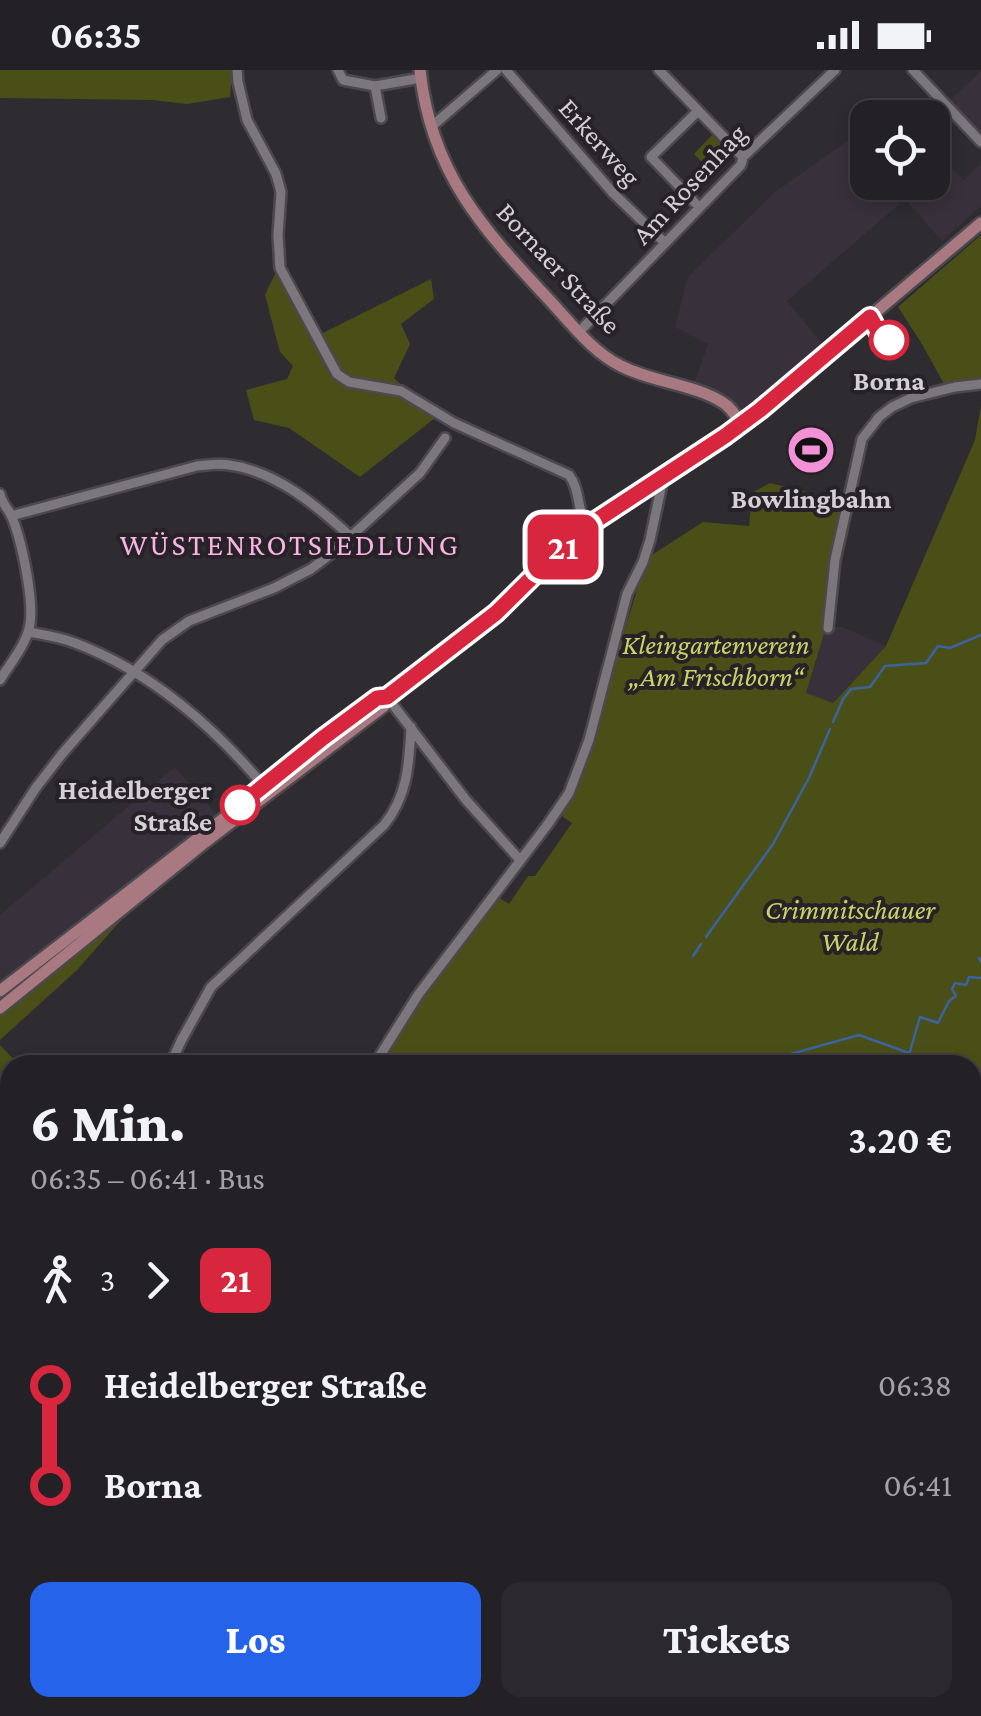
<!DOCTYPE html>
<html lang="de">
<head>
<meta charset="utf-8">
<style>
	:root { --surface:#232125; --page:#2b292d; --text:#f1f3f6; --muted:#a3a3a7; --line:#403e42; --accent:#2563eb }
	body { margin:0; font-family:"Crimson Pro",serif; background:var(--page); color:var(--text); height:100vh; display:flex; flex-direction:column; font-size:38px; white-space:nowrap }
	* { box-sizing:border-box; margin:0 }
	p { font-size:32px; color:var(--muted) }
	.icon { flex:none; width:55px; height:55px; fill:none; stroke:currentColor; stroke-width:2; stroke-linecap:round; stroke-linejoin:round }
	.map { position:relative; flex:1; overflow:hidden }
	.drawer { position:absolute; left:0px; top:985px; width:982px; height:662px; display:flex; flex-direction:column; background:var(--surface); border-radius:30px 30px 0 0; box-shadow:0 5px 15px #0003,0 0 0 2px var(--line) }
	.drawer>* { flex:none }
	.badge { padding:0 20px; border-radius:15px; font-size:35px; line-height:65px }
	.tools { position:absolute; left:850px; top:30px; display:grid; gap:20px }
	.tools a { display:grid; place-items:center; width:100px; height:100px; border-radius:20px; background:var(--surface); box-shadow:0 5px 15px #0003,0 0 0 2px var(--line); font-size:50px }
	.map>.badge { position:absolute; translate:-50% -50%; box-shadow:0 0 0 5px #fff }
	.legs { display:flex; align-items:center; gap:15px; height:110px; padding:0 30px; font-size:32px }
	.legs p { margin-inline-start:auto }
	.head { display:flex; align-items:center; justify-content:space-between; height:170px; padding:0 30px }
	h1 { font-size:55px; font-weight:800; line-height:75px }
	.button { display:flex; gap:20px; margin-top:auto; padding:20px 30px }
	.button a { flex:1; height:115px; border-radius:20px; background:var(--accent); color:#fff; font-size:40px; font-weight:800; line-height:115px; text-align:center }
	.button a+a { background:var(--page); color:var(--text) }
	ul { padding:0 30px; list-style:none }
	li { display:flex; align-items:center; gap:35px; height:100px; font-size:38px }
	li i { display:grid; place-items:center; width:15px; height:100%; margin:0 12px; background:currentColor }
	li i::after { content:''; width:25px; height:25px; margin:-12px; border:8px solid; border-radius:50%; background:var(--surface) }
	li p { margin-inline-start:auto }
	li:first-child i { background:linear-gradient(#0000 50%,currentColor 0) }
	li:last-child i { background:linear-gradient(currentColor 50%,#0000 0) }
	.status { display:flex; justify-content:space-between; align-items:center; height:70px; padding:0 50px; background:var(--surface); direction:ltr }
	.status svg { height:28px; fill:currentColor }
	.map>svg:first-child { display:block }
	.built { fill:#38313c }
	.green { fill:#494f17 }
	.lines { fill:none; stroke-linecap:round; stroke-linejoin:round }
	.stream { stroke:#3c63a0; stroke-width:2.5 }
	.minor-casing { stroke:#4c494e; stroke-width:14 }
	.major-casing { stroke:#4c494e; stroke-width:16 }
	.minor { stroke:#7b777d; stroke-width:9 }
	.major { stroke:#a97981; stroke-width:11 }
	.line-1-casing { stroke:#fff; stroke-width:22 }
	.line-1 { stroke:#d7263d; stroke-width:15 }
	.stop-1-dot { fill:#fff; stroke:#d7263d; stroke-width:5 }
	.labels { text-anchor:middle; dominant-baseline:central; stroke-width:8; stroke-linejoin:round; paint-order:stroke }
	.street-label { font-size:28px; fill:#d4d1d5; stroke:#262227 }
	.stop-label { font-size:28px; font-weight:bold; fill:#d4d1d5; stroke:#262227 }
	.poi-label { font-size:28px; font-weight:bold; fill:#d4d1d5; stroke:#262227 }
	.park-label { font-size:28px; font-style:italic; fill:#c7d566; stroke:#262227 }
	.neighbourhood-label { font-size:30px; letter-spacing:2.5px; fill:#f9b3e2; stroke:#262227 }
</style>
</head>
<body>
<div class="status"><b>06:35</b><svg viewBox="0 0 49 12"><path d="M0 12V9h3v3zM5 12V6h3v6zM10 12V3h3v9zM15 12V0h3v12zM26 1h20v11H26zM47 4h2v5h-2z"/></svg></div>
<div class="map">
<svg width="981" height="1646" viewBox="0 0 981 1646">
	<rect width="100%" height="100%" fill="#2f2c31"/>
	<path class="built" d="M981 1V74L944 36Z
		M859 63 867 74 868 112 903 114 932 112 933 91 939 86 964 110 981 93V136L942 171 905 129 787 231 824 276 749 341 741 340 719 325 693 317 708 274 675 257 688 207 775 122Z
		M826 557H842L886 576 832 633 806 623Z
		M175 697 217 745 0 911V845Z"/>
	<path class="green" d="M0 0H232L230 27 187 34 152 30 0 28Z
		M712 65 724 77 706 96 694 84Z
		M981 165V307L944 314 922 274 898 237Z
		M276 202 315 267 431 209 434 229 401 254 410 274 394 308 435 348 360 407 289 358 254 350 246 320 287 309 293 296 280 282 265 225Z
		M981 336V1107L973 1125 972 995H378L406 948 498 827 509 834 528 806H535L572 753 559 744 580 705 647 488 703 452 749 456 752 423 770 413 845 431 826 557 806 623 833 633 886 576 975 370Z
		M138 831 77 900 0 970V945Z
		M0 975 19 995H10V1022L0 1038Z
		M981 1112V1193L973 1192V1129Z
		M0 1114 10 1122V1163L0 1181Z
		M973 1195 981 1196V1352L973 1329 975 1307 973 1308 972 1255H975L972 1241Z
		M0 1225 10 1233V1428L0 1443Z
		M972 1362 981 1388V1522L973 1517Z
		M973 1524 981 1530V1646H249L250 1638H972Z"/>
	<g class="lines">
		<path class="stream" d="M833 652 843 629 851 619 870 617 885 596 926 593 938 576 950 578 981 565
			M706 867 773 774 809 708 830 659
			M693 886 701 874
			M979 888 981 892
			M622 995 625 990 654 995
			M674 995 696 991 701 993
			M751 995 859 965 909 983
			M906 995 920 947 938 953 949 931 956 926 952 919 955 913 966 915 969 907 981 908"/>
		<g class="minor-casing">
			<path id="minor" d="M237 0 238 12 247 50 276 104 281 122 278 165 280 198 337 304 349 312 401 321 454 353 569 405C580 419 577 439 586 456
				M338 0 343 10 375 16 381 48
				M506 0 613 123 664 172
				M659 0 743 87
				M913 0 981 72
				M375 16 421 8
				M698 41 651 87 699 137
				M431 57 497 0
				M579 262 741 95 743 87 835 0
				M0 424C2 434 7 437 11 445 21 468 37 538 28 562 23 579 9 595 0 610
				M11 446 197 396C207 395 219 393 229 395 276 401 317 436 350 466
				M828 558 835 490 862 369 879 347 892 337 911 328 955 317 981 314
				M29 562C44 565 60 567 75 573 150 601 216 658 267 720
				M387 627 466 730 520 790
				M0 773 35 719 62 684 162 570 189 551 274 518 311 499 336 480 420 403 445 368
				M53 994 54 995
				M170 995 181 971 211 917 384 755C408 726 409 693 411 657
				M374 995 418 925 548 754 569 723 589 670 627 524 643 492 650 470 663 409
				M0 1289 10 1277"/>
		</g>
		<g class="major-casing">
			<path id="major" d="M420 0C431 105 485 161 553 234 573 256 594 283 621 296 652 312 693 314 722 332 731 337 736 346 741 354
				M0 921 250 728 323 668 377 628 387 627 496 543 577 463 688 392 760 340 981 153
				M0 938 204 773 384 636 387 627"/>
		</g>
		<use href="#minor" class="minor"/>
		<use href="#major" class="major"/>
	</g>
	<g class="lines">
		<g class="line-1-casing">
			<path id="line-1" d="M240 735 323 668 377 628 387 627 496 543 577 463 725 366 760 340 870 247 879 263 889 270"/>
		</g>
		<use href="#line-1" class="line-1"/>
	</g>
	<defs>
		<g id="stadium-disc" transform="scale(2.5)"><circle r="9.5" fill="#f391d6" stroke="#262227"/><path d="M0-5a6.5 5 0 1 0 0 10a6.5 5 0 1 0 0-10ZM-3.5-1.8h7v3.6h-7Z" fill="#111"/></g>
	</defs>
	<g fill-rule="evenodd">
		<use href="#stadium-disc" x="811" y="380"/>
	</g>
	<g class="stop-1-dot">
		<circle cx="889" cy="270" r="18"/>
		<circle cx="240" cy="735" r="18"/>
	</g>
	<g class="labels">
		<g class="street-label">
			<text transform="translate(600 72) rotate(48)">Erkerweg</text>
			<text transform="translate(689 114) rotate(-47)">Am Rosenhag</text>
			<text transform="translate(559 198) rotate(47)">Bornaer Straße</text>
		</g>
		<g class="stop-label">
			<text x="889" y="310">Borna</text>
			<text x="212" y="719" text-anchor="end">Heidelberger<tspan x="212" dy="32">Straße</tspan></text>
		</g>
		<g class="poi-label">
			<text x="811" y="428">Bowlingbahn</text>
		</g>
		<g class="park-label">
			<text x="716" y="574">Kleingartenverein<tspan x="716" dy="32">„Am Frischborn“</tspan></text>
			<text x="850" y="839">Crimmitschauer<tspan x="850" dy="32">Wald</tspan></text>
		</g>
		<g class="neighbourhood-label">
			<text x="290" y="474">WÜSTENROTSIEDLUNG</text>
		</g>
	</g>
</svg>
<div class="tools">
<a><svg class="icon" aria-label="locate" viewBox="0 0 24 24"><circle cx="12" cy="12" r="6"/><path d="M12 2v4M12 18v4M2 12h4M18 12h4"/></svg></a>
</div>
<b class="badge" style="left:563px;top:477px;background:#d7263d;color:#fff">21</b>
<section class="drawer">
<div class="head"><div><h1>6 Min.</h1><p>06:35 – 06:41 · Bus</p></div><b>3.20 €</b></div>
<div class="legs"><svg class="icon" aria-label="walk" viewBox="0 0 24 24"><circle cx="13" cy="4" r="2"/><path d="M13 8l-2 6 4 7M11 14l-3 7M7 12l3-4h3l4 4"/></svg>3<svg class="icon" aria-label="forward" viewBox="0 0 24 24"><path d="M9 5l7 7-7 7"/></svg><b class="badge" style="background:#d7263d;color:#fff">21</b></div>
<ul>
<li><i style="color:#d7263d"></i><b>Heidelberger Straße</b><p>06:38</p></li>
<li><i style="color:#d7263d"></i><b>Borna</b><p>06:41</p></li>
</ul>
<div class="button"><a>Los</a><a>Tickets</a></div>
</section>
</div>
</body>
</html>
